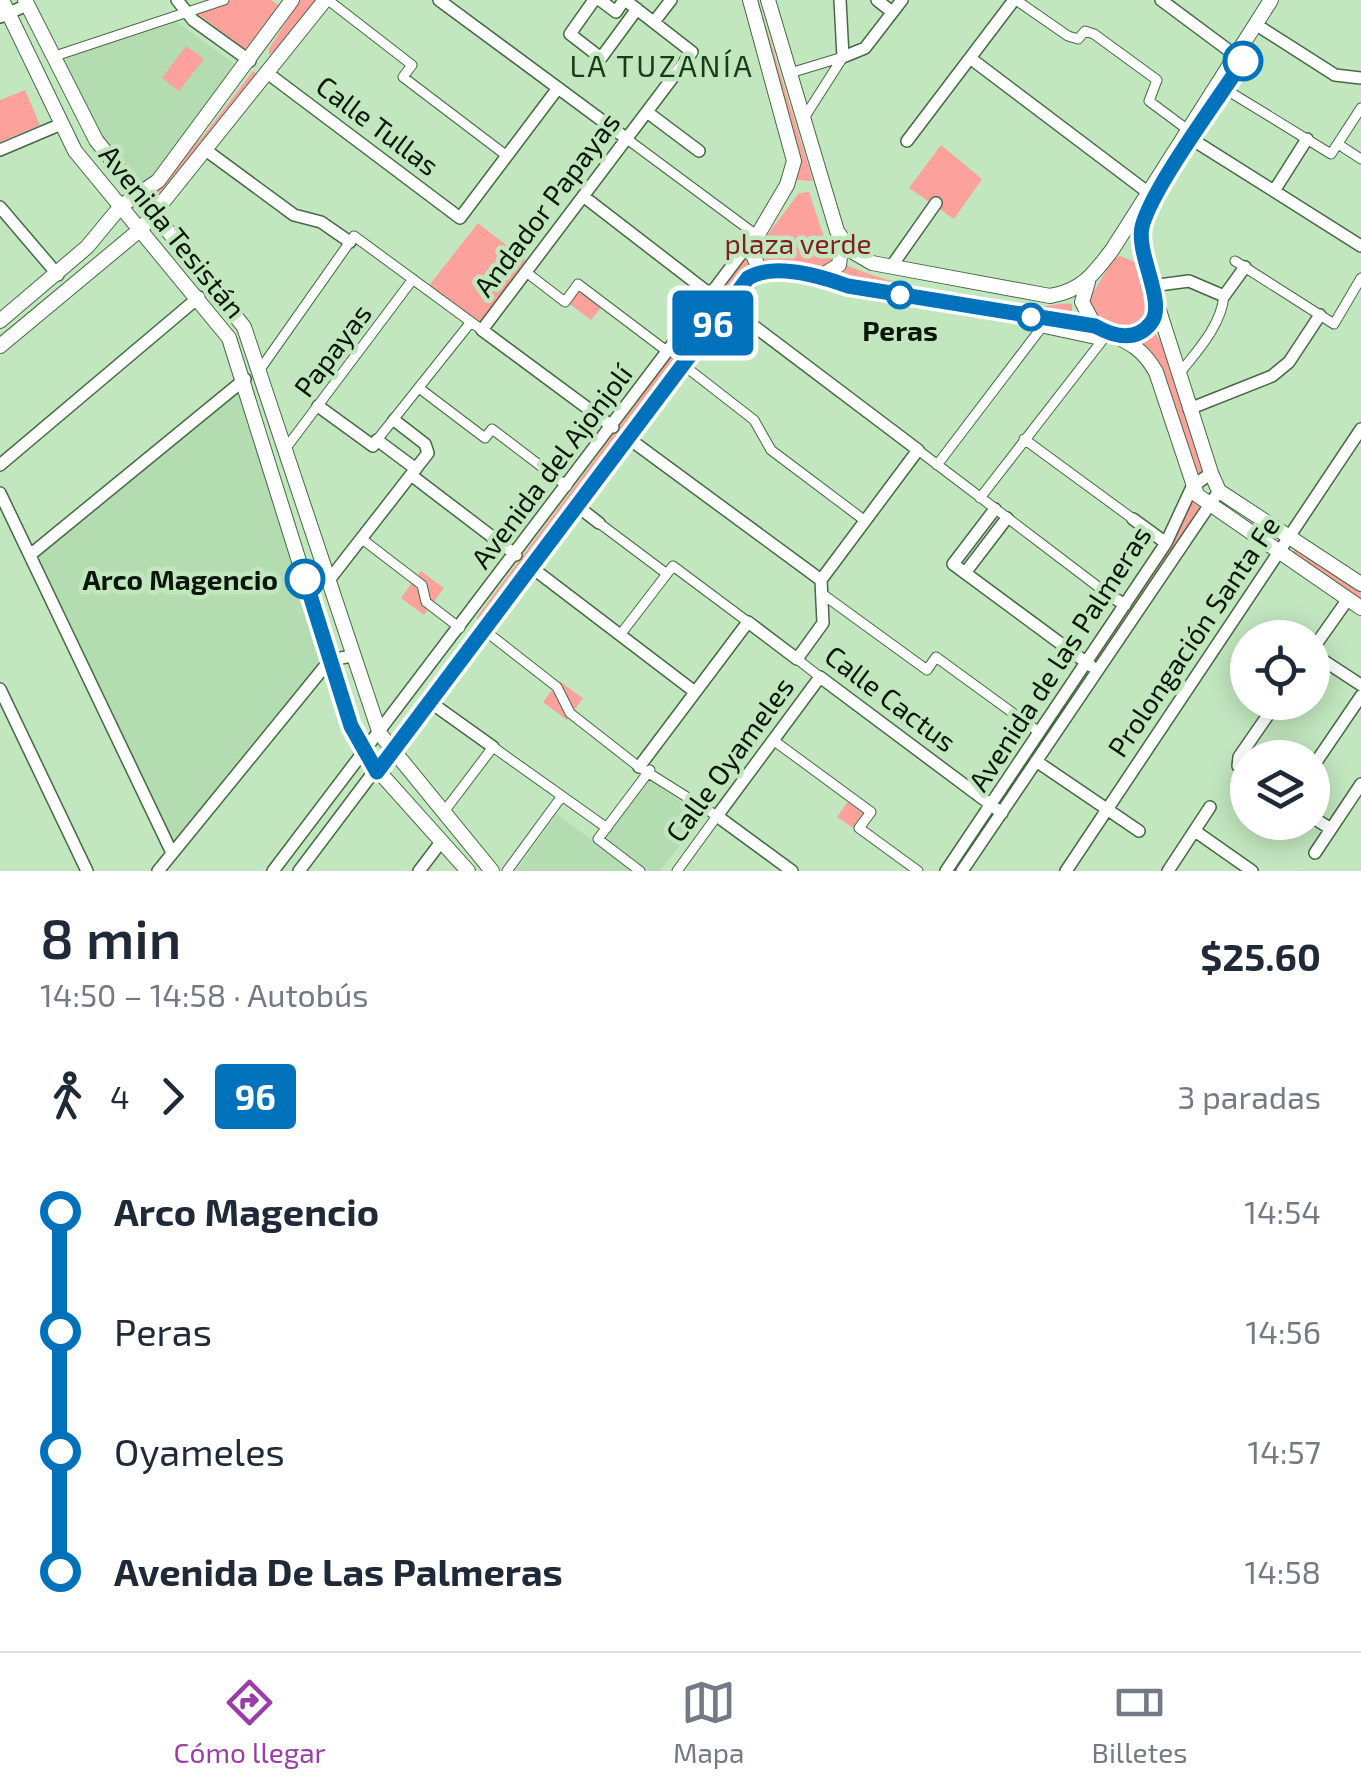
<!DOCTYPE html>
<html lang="es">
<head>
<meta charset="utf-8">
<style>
	:root { --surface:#fff; --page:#f2f2f3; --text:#1f2937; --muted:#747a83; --line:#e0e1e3; --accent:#9a3da6 }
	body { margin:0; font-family:"Exo 2",sans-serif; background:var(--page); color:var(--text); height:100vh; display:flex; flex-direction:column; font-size:38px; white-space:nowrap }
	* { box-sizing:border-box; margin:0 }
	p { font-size:32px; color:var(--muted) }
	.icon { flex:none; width:55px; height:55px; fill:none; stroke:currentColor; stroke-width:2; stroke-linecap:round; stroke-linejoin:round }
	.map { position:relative; height:871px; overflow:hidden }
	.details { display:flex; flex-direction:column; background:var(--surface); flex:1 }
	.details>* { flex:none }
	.badge { padding:0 20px; border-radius:8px; font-size:35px; line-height:65px }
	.buttons { position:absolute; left:1230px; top:620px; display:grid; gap:20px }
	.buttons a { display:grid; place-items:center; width:100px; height:100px; border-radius:50%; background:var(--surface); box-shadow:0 5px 25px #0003; font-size:50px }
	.map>.badge { position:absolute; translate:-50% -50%; box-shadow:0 0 0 5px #fff }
	.legs { display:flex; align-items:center; gap:15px; height:110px; padding:0 40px; font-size:32px }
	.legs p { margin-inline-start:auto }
	.summary { display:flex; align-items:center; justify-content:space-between; height:170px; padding:0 40px }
	h1 { font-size:55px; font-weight:600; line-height:75px }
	ul { padding:0 40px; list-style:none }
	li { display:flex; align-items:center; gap:35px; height:120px; font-size:38px }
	li i { display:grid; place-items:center; width:15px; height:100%; margin:0 12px; background:currentColor }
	li i::after { content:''; width:25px; height:25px; margin:-12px; border:8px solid; border-radius:50%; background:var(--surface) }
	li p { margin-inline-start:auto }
	li:first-child i { background:linear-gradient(#0000 50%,currentColor 0) }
	li:last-child i { background:linear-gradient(currentColor 50%,#0000 0) }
	.dock { display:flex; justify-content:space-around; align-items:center; height:140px; border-top:2px solid var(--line); background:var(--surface); font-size:28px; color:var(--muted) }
	.dock a { display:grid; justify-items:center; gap:5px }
	.dock .active { color:var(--accent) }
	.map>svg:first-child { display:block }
	.built { fill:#b3dcb0 }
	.green { fill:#fca19c }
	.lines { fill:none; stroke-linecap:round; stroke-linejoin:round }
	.pedestrian-casing { stroke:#476845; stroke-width:11 }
	.minor-casing { stroke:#476845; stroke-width:14 }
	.tertiary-casing { stroke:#476845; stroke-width:16 }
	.pedestrian { stroke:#fff; stroke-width:9 }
	.minor { stroke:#fff; stroke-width:11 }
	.tertiary { stroke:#fff; stroke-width:14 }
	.line-1-casing { stroke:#fff; stroke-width:22 }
	.line-1 { stroke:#0072bc; stroke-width:15 }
	.stop-1-dot { fill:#fff; stroke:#0072bc; stroke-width:5 }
	.labels { text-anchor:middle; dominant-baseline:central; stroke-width:9; stroke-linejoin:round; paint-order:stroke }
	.street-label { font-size:28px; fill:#0a170a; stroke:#c2e7bf }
	.park-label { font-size:28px; fill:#7d1e22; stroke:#c2e7bf }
	.stop-label { font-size:28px; font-weight:bold; fill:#0a170a; stroke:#c2e7bf }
	.neighbourhood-label { font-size:30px; letter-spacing:2.5px; fill:#1b3a1a; stroke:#c2e7bf }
</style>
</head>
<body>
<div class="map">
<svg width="1361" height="871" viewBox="0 0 1361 871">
	<rect width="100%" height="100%" fill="#c2e7bf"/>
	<path class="built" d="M177 22 237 66 142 190 100 138 62 59Z
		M241 385 328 655 173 849 35 557Z
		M648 778 701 817 660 871H649L604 837Z
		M557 814 633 871H516Z"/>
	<path class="green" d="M232 0H271L281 7 250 53 195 12Z
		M300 0H325L269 56V49Z
		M747 0H758L813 181 796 180 797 166Z
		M186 46 204 59 179 91 162 78Z
		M253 71 260 76 154 208 144 196 203 136Z
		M25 90 40 125 0 142V100Z
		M941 145 982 179 954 219 909 188Z
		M809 192 835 270C809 269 773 277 758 252L761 243 799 193Z
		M478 223 528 262 475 330 424 292Z
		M1120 256 1135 262 1150 309 1149 322 1125 337 1095 326 1089 300 1113 259Z
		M745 258 756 273 477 623V617Z
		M846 265C902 289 973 300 1033 306 1047 308 1059 302 1072 304V320L839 277Z
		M578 285 604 304 591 320 566 301Z
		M1155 333 1166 349 1209 472 1196 483 1152 355 1140 342Z
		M1194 500 1200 506 1098 666 1092 664Z
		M1297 546 1361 591V602L1290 556Z
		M421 571 444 588 424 615 401 598Z
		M559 681 583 698 567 720 543 702Z
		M852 796 874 812 859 832 837 817Z"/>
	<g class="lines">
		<g class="pedestrian-casing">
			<path id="pedestrian" d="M328 0 412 65 403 77 507 156
				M1016 0 1068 36 1078 39 1085 31 1094 34 1157 80 1149 101 1188 130
				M52 57 224 0
				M790 73 843 57
				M1225 89 1331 154 1361 108
				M804 118 843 57
				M627 139 755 234
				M1338 144 1361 159
				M1235 261 1334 324 1361 278
				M526 272 565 302 578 284 668 352
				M1043 328 1099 340
				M682 364 754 420 771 450 864 520
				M261 368 354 236 482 330
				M1179 374C1197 351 1221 326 1224 296
				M419 388 485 438 492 429 567 486
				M1024 439 1133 519
				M373 445 471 322
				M286 448 413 279
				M918 450 1105 592
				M937 465 1048 319
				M980 498 1108 333
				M599 523 667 574
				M362 539 422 585 426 602 460 628
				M821 593 927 670 936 657 1039 732
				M484 630 557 687 570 713 639 767 717 816 677 871
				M620 635 673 566 748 622
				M797 659 820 677
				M773 740 871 812 859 828 918 871
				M443 813 493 747 607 828
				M507 871 562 796
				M640 871 598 839 650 770"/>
		</g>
		<g class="minor-casing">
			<path id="minor" d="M177 0 193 20 250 61
				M439 0 627 139
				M594 0 570 34 601 58 637 9
				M600 0 616 12 624 0
				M840 0 843 57 865 48 902 0
				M877 0 892 12
				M1161 0 1243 61
				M0 17 27 5
				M654 22 671 0
				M1263 29 1335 75 1361 78
				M970 58 1154 197
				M266 72 460 218 558 88
				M647 112 699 151
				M1193 140 1361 246
				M907 141 1014 0
				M0 150 59 125
				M207 151 294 215 321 222 350 242
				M1274 191 1307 139
				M583 196 710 294
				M0 207 58 275
				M891 267 936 203
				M1151 286 1189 281 1224 296 1245 267
				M318 406 373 446
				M1189 409 1272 376 1289 362 1320 315
				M613 427 482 330 692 52 625 0
				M628 438 821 580
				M377 440 416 469
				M0 465 199 297
				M411 475 516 555
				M0 493 172 853
				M577 506 599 523
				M995 509 953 564 1091 666
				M1133 519 1166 543
				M30 555 245 379
				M531 567 695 692
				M965 573 1007 518
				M329 580 428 453 425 444 394 420
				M1105 592 1125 605
				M1312 650 1348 599
				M1312 653 1361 685
				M0 689 87 871
				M430 702 493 747
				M1036 761 1139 831
				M639 767 748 622 797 659 823 623 821 580 918 450 726 305
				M1312 768 1361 696
				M1248 774 1238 766 1239 757 1277 702
				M1312 817 1331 829
				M1195 831 1252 871
				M1315 853 1361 784
				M158 871 330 660 352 656
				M273 871 753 238
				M299 871 740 286 760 271
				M419 871 441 842
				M792 871 717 816 820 677 1002 813
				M946 871 1166 543 1192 487 1211 473
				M962 871 1219 491
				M1066 871 1361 429
				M1168 871 1210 807"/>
		</g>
		<g class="tertiary-casing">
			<path id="tertiary" d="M2 0 75 151 229 338 330 660 364 755 468 871
				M25 0 96 140 244 327 380 734 492 871
				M750 0 794 161 787 185 750 248 760 271 821 276 848 286 1095 326C1122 341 1139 342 1156 372L1197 495 1361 608
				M768 0 837 231 850 250 872 263 1050 296C1081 291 1093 275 1112 250L1271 0
				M1164 185 1145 219 1141 254 1211 473 1219 491 1361 584
				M821 276 839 265 842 241
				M1088 282 1082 302 1095 326
				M0 321 87 247 121 206 158 181 292 0
				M1125 337 1148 327 1156 305
				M0 346 142 228 325 0"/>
		</g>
		<use href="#pedestrian" class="pedestrian"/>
		<use href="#minor" class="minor"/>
		<use href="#tertiary" class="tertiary"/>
	</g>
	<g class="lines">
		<g class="line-1-casing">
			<path id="line-1" d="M305 579 351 726 377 772 748 278C774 262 820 276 848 286L1095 326C1113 336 1135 343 1151 323 1167 303 1136 255 1142 227 1151 189 1219 98 1243 61"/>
		</g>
		<use href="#line-1" class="line-1"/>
	</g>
	<g class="stop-1-dot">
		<circle cx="1243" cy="61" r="18"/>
		<circle cx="900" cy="295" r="12"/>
		<circle cx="1031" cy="317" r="12"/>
		<circle cx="305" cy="579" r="18"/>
	</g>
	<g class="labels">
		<g class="street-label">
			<text transform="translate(378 125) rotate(37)">Calle Tullas</text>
			<text transform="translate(546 204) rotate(-53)">Andador Papayas</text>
			<text transform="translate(173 231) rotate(51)">Avenida Tesistán</text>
			<text transform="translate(332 350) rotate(-53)">Papayas</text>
			<text transform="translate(551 466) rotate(-53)">Avenida del Ajonjolí</text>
			<text transform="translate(1193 636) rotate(-56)">Prolongación Santa Fe</text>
			<text transform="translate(1059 658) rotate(-57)">Avenida de las Palmeras</text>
			<text transform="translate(891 698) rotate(37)">Calle Cactus</text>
			<text transform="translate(729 759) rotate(-54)">Calle Oyameles</text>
		</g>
		<g class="park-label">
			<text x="798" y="243">plaza verde</text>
		</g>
		<g class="stop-label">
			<text x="900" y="330">Peras</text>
			<text x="278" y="579" text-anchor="end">Arco Magencio</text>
		</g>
		<g class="neighbourhood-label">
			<text x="662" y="65">LA TUZANÍA</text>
		</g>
	</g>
</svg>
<div class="buttons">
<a><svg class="icon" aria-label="locate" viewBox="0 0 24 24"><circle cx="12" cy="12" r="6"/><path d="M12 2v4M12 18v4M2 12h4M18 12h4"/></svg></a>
<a><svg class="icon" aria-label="layers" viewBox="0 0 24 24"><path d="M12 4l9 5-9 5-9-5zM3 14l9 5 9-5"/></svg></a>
</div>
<b class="badge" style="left:713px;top:323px;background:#0072bc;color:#fff">96</b>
</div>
<section class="details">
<div class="summary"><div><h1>8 min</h1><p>14:50 – 14:58 · Autobús</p></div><b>$25.60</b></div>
<div class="legs"><svg class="icon" aria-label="walk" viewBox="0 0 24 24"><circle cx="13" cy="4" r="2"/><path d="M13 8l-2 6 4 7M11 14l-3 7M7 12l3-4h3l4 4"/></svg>4<svg class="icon" aria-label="forward" viewBox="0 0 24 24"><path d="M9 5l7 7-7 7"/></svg><b class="badge" style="background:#0072bc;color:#fff">96</b><p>3 paradas</p></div>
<ul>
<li><i style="color:#0072bc"></i><b>Arco Magencio</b><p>14:54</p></li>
<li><i style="color:#0072bc"></i><span>Peras</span><p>14:56</p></li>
<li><i style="color:#0072bc"></i><span>Oyameles</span><p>14:57</p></li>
<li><i style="color:#0072bc"></i><b>Avenida De Las Palmeras</b><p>14:58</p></li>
</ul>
</section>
<nav class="dock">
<a class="active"><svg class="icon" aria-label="directions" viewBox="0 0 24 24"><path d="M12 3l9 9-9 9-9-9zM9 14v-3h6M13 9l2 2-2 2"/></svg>Cómo llegar</a>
<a><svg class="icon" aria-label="map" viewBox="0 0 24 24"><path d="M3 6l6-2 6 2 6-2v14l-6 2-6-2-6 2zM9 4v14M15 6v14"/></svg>Mapa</a>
<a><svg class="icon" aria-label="tickets" viewBox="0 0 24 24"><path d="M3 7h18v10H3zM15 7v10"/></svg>Billetes</a>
</nav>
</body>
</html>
